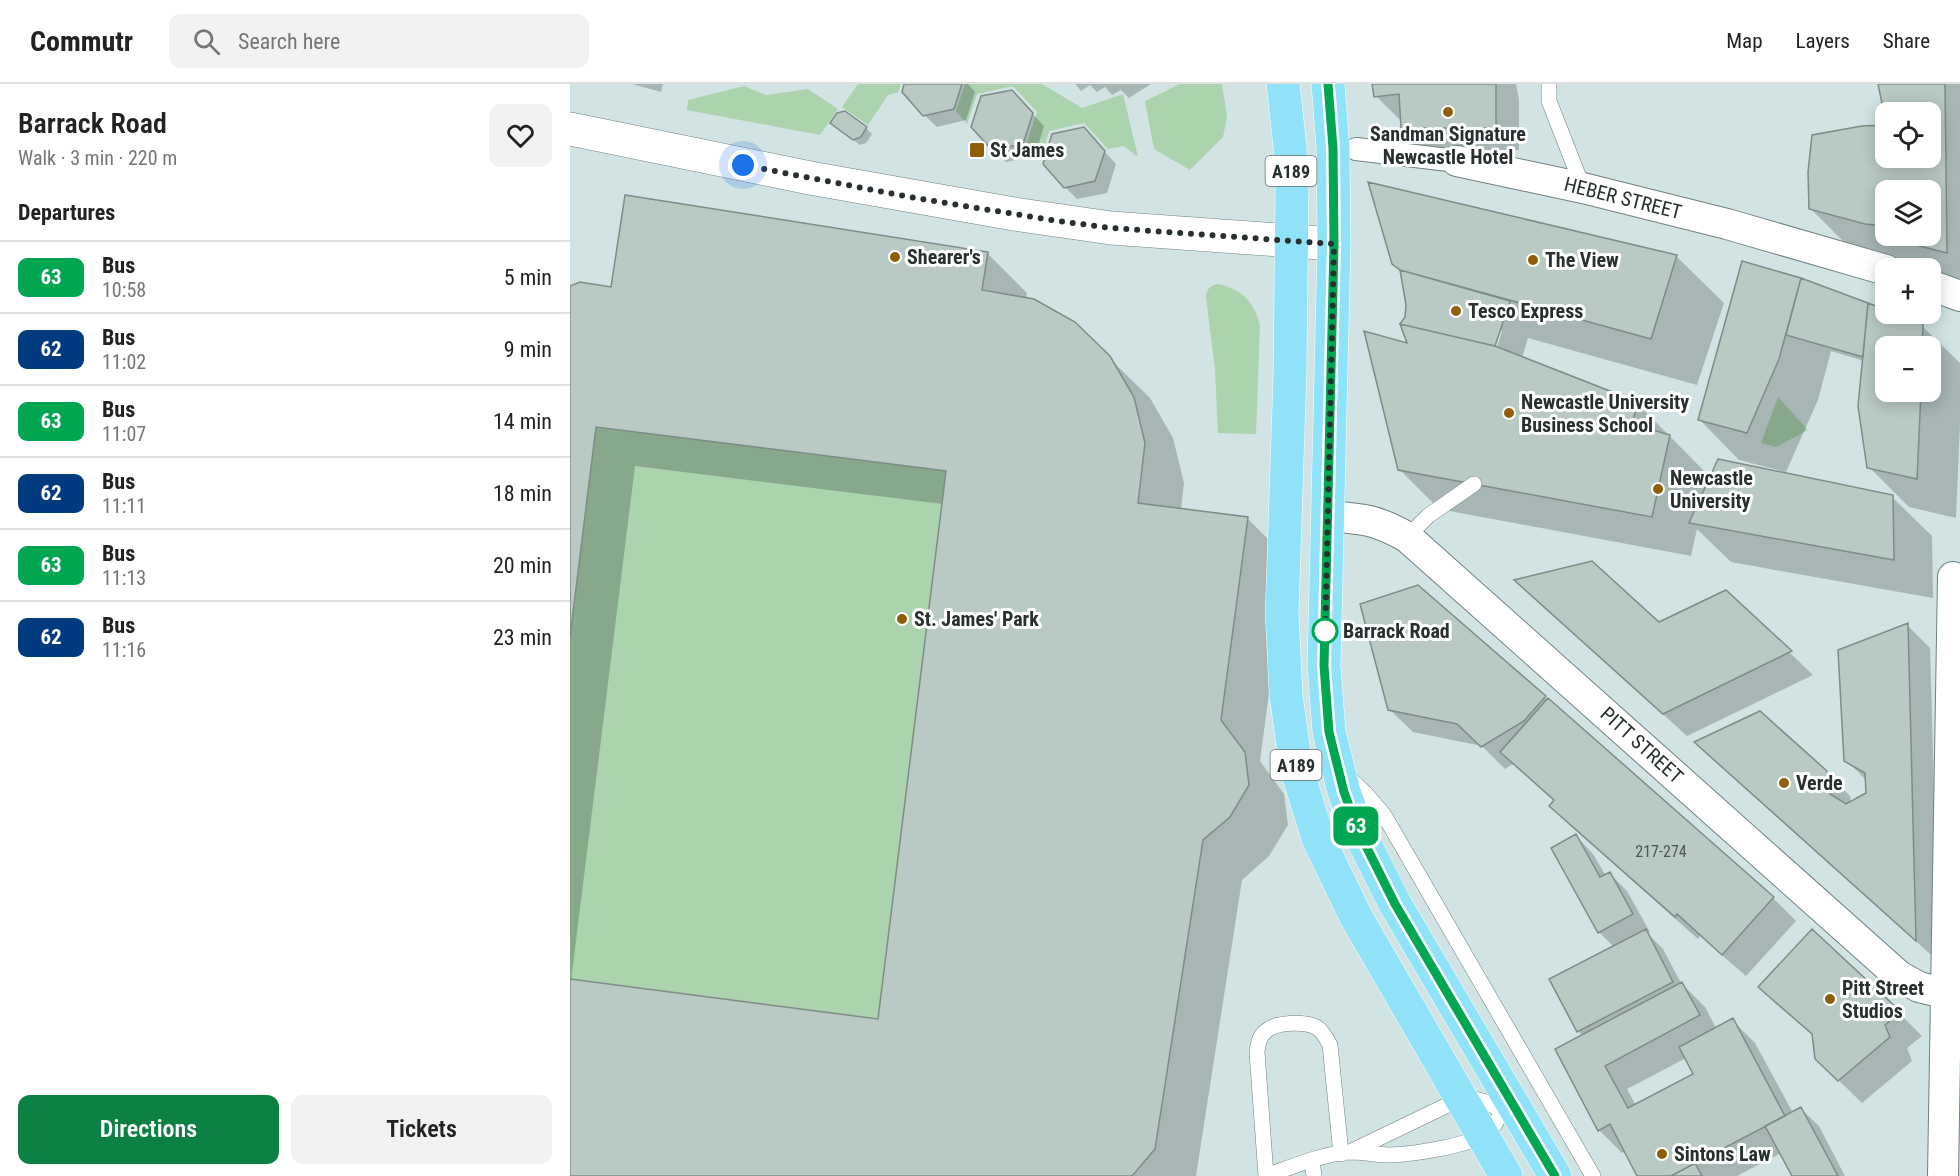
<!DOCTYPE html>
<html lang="en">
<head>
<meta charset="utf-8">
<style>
	:root { --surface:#fff; --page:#f2f2f2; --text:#222; --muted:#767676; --line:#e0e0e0; --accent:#0b8043 }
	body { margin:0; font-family:"Roboto Condensed",sans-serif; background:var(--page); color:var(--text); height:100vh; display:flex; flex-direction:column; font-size:22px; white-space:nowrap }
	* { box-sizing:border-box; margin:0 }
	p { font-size:20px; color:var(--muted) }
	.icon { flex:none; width:33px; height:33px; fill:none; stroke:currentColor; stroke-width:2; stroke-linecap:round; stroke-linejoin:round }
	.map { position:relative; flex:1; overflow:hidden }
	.details { display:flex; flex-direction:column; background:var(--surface); width:570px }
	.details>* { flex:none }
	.badge { padding:0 12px; border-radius:9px; font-size:21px; line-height:39px }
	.tools { position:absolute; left:1305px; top:18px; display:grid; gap:12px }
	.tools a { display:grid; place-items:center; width:66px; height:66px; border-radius:12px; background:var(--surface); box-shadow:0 3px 15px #0003; font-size:30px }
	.you { position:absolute; width:30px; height:30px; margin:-15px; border:4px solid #fff; border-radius:50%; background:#1a73e8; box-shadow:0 0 0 9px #1a73e833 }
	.map>.badge { position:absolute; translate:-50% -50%; box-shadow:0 0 0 3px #fff }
	h2 { padding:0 18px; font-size:22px; line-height:54px }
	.round { display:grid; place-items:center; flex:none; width:63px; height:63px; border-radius:12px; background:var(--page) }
	.summary { display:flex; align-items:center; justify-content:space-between; height:102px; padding:0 18px }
	h1 { font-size:28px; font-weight:600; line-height:45px }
	.primary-button { display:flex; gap:12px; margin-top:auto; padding:12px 18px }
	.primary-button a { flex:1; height:69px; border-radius:12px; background:var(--accent); color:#fff; font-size:24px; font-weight:600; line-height:69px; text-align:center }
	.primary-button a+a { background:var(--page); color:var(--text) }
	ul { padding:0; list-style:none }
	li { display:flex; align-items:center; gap:18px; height:72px; padding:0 18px; border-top:2px solid var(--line) }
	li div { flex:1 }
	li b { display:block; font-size:22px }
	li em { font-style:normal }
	li .badge { min-width:66px; font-weight:700; text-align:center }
	header { display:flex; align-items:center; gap:36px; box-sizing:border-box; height:84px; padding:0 30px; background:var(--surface); border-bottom:2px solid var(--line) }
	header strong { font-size:28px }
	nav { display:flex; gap:33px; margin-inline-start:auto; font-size:21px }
	.search { width:420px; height:54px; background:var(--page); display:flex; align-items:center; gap:15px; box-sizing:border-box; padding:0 21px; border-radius:12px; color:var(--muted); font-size:22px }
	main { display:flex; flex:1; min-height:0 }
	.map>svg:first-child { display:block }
	.green { fill:#aad3ae }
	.shadow { fill:#0003; fill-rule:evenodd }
	.building { fill:#b9c9c3; stroke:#7d8c86; stroke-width:1.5 }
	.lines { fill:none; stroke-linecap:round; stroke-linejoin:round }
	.service-casing { stroke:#6f8080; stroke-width:16 }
	.pedestrian-casing { stroke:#6f8080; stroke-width:24 }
	.minor-casing { stroke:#6f8080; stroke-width:32 }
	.tertiary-casing { stroke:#6f8080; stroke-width:34 }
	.primary-casing { stroke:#fff; stroke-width:34 }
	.service { stroke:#fff; stroke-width:15 }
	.pedestrian { stroke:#fff; stroke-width:22 }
	.minor { stroke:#fff; stroke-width:30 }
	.tertiary { stroke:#fff; stroke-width:33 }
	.primary { stroke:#90e2f8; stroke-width:33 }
	.line-casing { stroke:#fff; stroke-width:14 }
	.line { stroke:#00a651; stroke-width:9 }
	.walk { stroke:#282f2f; stroke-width:6; stroke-dasharray:0 10.8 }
	.poi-dot { fill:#8e5f07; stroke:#fff; stroke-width:2 }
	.stop-dot { fill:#fff; stroke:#00a651; stroke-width:3 }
	.labels { text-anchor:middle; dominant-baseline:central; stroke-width:6; stroke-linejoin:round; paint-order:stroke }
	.number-label { font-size:16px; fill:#4c5654 }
	.shield { fill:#fff; stroke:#686d6d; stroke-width:1.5 }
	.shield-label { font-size:18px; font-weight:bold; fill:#282f2f }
	.poi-label { font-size:20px; font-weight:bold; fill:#282f2f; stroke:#fff; text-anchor:start }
	.street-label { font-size:20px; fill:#282f2f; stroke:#fff }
	.stop-label { font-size:20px; font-weight:bold; fill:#282f2f; stroke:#fff; text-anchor:start }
</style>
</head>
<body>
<header>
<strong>Commutr</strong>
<div class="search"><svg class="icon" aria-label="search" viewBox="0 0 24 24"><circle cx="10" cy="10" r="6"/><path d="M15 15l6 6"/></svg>Search here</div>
<nav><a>Map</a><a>Layers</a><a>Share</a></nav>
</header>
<main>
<section class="details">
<div class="summary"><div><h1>Barrack Road</h1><p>Walk · 3 min · 220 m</p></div><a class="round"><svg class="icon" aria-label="heart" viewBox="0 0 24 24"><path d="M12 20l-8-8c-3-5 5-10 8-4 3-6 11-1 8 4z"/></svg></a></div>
<h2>Departures</h2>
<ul>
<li><span class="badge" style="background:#00a651;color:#fff">63</span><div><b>Bus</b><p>10:58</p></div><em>5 min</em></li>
<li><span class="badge" style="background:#003b80;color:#fff">62</span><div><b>Bus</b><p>11:02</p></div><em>9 min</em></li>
<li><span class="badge" style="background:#00a651;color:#fff">63</span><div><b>Bus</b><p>11:07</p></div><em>14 min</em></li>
<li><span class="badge" style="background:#003b80;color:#fff">62</span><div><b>Bus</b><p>11:11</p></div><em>18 min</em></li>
<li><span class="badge" style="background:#00a651;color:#fff">63</span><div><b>Bus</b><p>11:13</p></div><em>20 min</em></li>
<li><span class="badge" style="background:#003b80;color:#fff">62</span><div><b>Bus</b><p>11:16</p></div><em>23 min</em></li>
</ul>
<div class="primary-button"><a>Directions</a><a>Tickets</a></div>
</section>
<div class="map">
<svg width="1390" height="1092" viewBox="0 0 1390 1092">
	<rect width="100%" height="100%" fill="#d1e3e3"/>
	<path class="green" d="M288 0H331L328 8 318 11 298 41 272 23Z
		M395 0H472L512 24 553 10 568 73 554 62 538 65 514 39 479 47 470 77 456 62 467 28 443 2 407 10 397 40 386 27Z
		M610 0H652L657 33 653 53 620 86 584 65 575 17Z
		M174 2 196 11 238 5 268 25 250 51 117 26 118 16Z
		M55 111 418 168 412 206 464 215 505 238 564 313 575 359 568 419 678 433 651 636 675 668 679 701 633 756 585 1065 0 1092V202L10 198 41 203Z
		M648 200C672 205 684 218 690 241L686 350 648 349 645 285 636 213C637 204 640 202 648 200Z
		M1208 313 1238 346 1206 363 1191 359Z"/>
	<path class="shadow" d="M62 0H93L91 8Z
		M336 0H398L405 8 396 36 367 43 354 31Z
		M505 0H581L559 14 551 6 542 11 535 3 527 8 520 1 511 7Z
		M804 0H946L949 16V66H856L833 43 832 35H829L806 12Z
		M1310 0H1390V201L1370 196 1356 181 1335 179 1280 164 1240 124 1316 74H1360V28H1316ZM1316 106H1360V152H1316Z
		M453 20 474 42 465 72 436 78 423 65Z
		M262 39 296 44 302 50 296 59 290 61Z
		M525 57 546 80 537 109 507 115 495 103Z
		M800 100 1107 173 1154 219 1127 301 958 254 952 274 1067 319 1141 394 1322 413 1362 452 1363 514 1161 478 1127 445 1121 472 869 425 829 385 840 261 836 233 837 221 832 189 823 180ZM929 247H932L925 270 922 269Z
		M417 169 457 209 456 215 539 274 580 314 603 354 614 399 611 426 678 435 717 474 690 677 714 710 718 741 699 772 672 796 626 1092H0V203L42 205ZM65 382 373 420 309 936 1 897Z
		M1173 179 1231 196 1316 230H1321L1352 242 1390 279V339L1386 434 1339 423 1299 383 1294 277 1261 267 1248 316 1216 388 1169 376 1130 336ZM1316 262H1360V308H1316Z
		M947 497 1089 540 1156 508 1243 591 1117 652Z
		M1337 541 1360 564 1369 878 1149 681 1126 659 1256 688 1280 712 1281 719 1298 710 1297 697 1276 676Z
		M975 613 1203 814 1226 837 1176 892 1130 852 1128 855 1004 745 981 722 985 718 943 680 935 685 912 662 843 648 819 625Z
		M1006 752 1023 770 1036 792 1040 790 1057 807 1080 848 1077 849 1093 865 1111 899 1135 923 1146 944 1162 936 1185 959 1223 1029 1231 1025 1249 1042 1275 1092H1223L1211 1069 1167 1092H1104L1109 1086 1098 1092H1069L1056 1067 1052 1069 1029 1046 1013 952 1008 947 1044 863 1029 848ZM1116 974 1125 991 1066 1022 1057 1005Z
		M1190 903 1329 929 1352 952 1337 964 1342 977 1292 1019 1246 974 1244 952Z"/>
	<path class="building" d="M334 0H392L384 25 353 32 332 8Z
		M802 0H926V44H831L829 10 804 13Z
		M1308 0H1375L1377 169 1329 157V152H1360V106H1316V142L1295 140 1239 125 1238 88 1242 51 1292 42 1316 41V74H1360V28H1316V39Z
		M442 6 463 29 453 60 422 66 401 43 411 12Z
		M275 27 297 43 291 53 283 56 260 39 267 29Z
		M514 43 535 67 525 97 494 104 473 80 482 50Z
		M798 98 1107 171 1081 255 830 186 822 180Z
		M55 111 418 168 412 206 464 215 505 238 540 272 564 313 575 359 568 419 678 433 651 636 675 668 679 701 660 733 633 756 585 1065 562 1092H0V895L308 935 376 387 26 343 0 553V202L10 198 41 203Z
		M1172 177 1231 194 1209 275 1177 349 1128 336Z
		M830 186 940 217 925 262 830 240 835 233 836 221Z
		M1231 194 1298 219 1293 273 1216 251Z
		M1298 219 1316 226V230H1325L1353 240 1352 262H1316V308H1351L1347 395 1297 384 1288 322Z
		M830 240 925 262 1068 318 1062 340 1100 351 1082 433 828 386 794 247 837 259Z
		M1148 375 1323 411 1324 476 1119 439Z
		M1022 477 1089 538 1156 506 1222 567 1093 630 944 496Z
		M848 501 976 612 954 637 911 663 887 640 818 626 790 520Z
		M1338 539 1346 857 1124 658 1190 627 1257 687 1260 710 1276 720 1296 709 1295 689 1274 677 1268 566Z
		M978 614 1204 813 1152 871 1107 830 1105 833 979 722 984 716 930 668Z
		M1006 750 1030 793 1040 788 1063 830 1028 849 981 764Z
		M1076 845 1103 898 1007 948 979 895Z
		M1242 845 1331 928 1315 941 1320 953 1268 997 1245 975 1242 950 1188 903Z
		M1112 898 1130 931 1035 982 1058 1024 1123 990 1109 963 1163 934 1215 1032 1101 1092H1067L1040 1040 1028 1047 985 965Z
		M1231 1023 1268 1092H1222L1195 1042Z
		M1125 1079 1132 1092H1104L1103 1091Z"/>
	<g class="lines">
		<g class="service-casing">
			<path id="service" d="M979 0V17L1013 104
				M837 453 858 432 904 400
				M775 690 796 710 814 731 1023 1092
				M780 1068 890 1015C909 1012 922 1021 938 1030
				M742 1077 744 1092
				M696 1092 687 968C688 960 689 952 696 947 706 938 734 937 746 943 753 947 757 955 760 961L771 1070
				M696 1092C722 1083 751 1070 779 1068 793 1068 807 1071 820 1071 844 1070 900 1062 918 1048 928 1039 934 1024 933 1011"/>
		</g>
		<g class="pedestrian-casing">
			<path id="pedestrian" d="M786 65 887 77"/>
		</g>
		<g class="minor-casing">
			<path id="minor" d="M887 77 1013 104 1157 140 1316 186
				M1360 201 1390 212
				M758 432C793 435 805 435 837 453L1329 892 1349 903 1377 910
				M1373 1092 1383 493"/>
		</g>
		<g class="tertiary-casing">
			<path id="tertiary" d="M0 45 240 94 444 130 541 144 764 160"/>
		</g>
		<g class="primary-casing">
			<path id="primary" d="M713 0 720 63 722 103 720 288 712 529 716 611 726 683 748 754 786 833 936 1092
				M758 0 763 64 764 160 754 582 759 648 774 708 787 744 825 820 985 1092"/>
		</g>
		<use href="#service" class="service"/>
		<use href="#pedestrian" class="pedestrian"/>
		<use href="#minor" class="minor"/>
		<use href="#tertiary" class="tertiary"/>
		<use href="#primary" class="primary"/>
	</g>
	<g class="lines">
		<g class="line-casing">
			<path id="line" d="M758 0 763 64 764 160 754 582 759 648 774 708 787 744 825 820 985 1092"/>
		</g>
		<use href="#line" class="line"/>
		<path class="walk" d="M173 81 345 114 488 137 541 144 764 160 755 558V547"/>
	</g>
	<g class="poi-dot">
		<circle cx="878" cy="28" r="6"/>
		<rect x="399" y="58" width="16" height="16" rx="3"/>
		<circle cx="325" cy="173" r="6"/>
		<circle cx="963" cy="176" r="6"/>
		<circle cx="886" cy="227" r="6"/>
		<circle cx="939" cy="329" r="6"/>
		<circle cx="1088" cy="405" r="6"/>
		<circle cx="332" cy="535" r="6"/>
		<circle cx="1214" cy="699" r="6"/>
		<circle cx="1260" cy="915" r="6"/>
		<circle cx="1092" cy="1070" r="6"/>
	</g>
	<circle class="stop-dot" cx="755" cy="547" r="12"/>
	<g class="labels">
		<g class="number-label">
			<text x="1091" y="767">217-274</text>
		</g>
		<g class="shield">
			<rect x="695.5" y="72" width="51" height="30" rx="4.5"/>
			<rect x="700.5" y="666" width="51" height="30" rx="4.5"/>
		</g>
		<g class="shield-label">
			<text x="721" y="87">A189</text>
			<text x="726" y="681">A189</text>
		</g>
		<g class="poi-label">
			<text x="878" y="50" text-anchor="middle">Sandman Signature<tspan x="878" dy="23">Newcastle Hotel</tspan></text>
			<text x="420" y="66">St James</text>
			<text x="337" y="173">Shearer's</text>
			<text x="975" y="176">The View</text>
			<text x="898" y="227">Tesco Express</text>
			<text x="951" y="318">Newcastle University<tspan x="951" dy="23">Business School</tspan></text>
			<text x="1100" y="394">Newcastle<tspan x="1100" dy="23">University</tspan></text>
			<text x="344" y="535">St. James' Park</text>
			<text x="1226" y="699">Verde</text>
			<text x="1272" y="904">Pitt Street<tspan x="1272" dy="23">Studios</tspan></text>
			<text x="1104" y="1070">Sintons Law</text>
		</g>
		<g class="street-label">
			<text transform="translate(1053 114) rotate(14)">HEBER STREET</text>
			<text transform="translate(1072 661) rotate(42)">PITT STREET</text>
		</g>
		<g class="stop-label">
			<text x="773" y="547">Barrack Road</text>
		</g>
	</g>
</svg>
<div class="tools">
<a><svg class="icon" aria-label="locate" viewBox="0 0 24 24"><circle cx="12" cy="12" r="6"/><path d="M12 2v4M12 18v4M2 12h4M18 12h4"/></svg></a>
<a><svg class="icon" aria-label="layers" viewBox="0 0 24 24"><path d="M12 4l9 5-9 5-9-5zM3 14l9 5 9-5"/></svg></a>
<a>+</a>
<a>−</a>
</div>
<div class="you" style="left:173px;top:81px"></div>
<b class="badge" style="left:786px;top:742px;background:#00a651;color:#fff">63</b>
</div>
</main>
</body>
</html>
